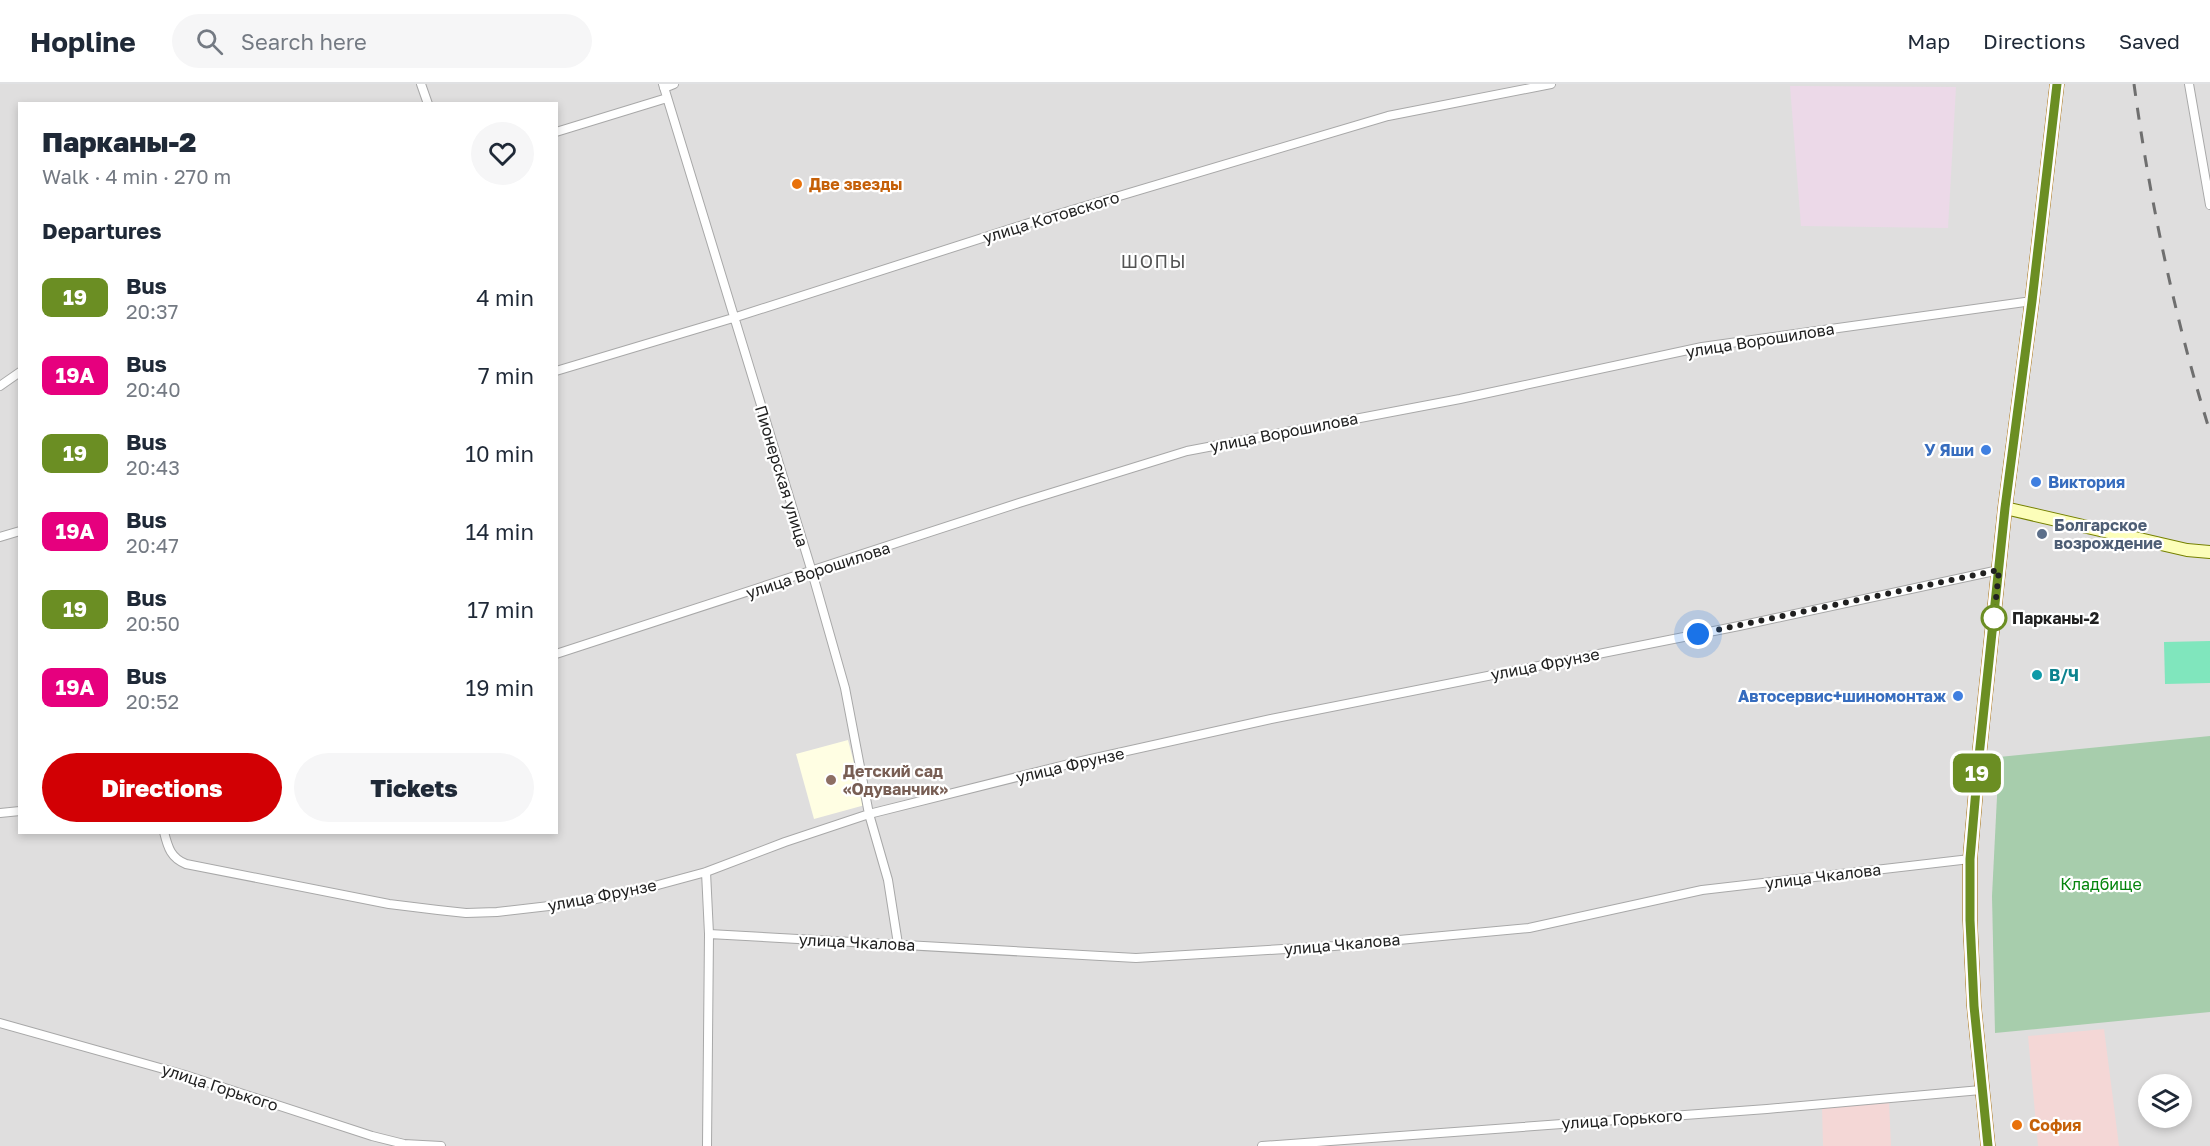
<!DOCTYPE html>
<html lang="en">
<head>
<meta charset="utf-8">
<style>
	:root { --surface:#fff; --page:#f6f6f7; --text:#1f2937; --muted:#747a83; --line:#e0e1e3; --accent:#d20004 }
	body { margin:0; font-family:"Golos Text",sans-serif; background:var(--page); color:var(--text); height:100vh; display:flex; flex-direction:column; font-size:22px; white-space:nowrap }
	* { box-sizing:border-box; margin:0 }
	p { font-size:20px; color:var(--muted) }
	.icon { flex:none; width:33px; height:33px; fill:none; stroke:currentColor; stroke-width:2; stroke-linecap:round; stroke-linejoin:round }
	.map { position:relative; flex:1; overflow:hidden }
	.panel { position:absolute; left:18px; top:18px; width:540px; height:732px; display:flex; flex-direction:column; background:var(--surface); border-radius:0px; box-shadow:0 3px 9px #0003 }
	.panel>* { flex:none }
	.badge { padding:0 12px; border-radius:9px; font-size:21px; line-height:39px }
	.fabs { position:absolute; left:2138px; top:990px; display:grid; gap:12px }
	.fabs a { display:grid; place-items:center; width:54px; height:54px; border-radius:50%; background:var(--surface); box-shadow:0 3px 9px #0003; font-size:30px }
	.you { position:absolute; width:30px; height:30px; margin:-15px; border:4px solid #fff; border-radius:50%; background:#1a73e8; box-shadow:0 0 0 9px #1a73e833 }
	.map>.badge { position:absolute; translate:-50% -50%; box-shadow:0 0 0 3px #fff }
	h2 { padding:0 24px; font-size:22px; line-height:54px }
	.round { display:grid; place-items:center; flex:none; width:63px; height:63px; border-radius:32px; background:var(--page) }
	.head { display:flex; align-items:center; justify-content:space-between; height:102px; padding:0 24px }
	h1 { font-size:28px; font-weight:800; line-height:45px }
	.button { display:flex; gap:12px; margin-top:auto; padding:12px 24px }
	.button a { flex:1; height:69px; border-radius:36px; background:var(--accent); color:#fff; font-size:24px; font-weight:800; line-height:69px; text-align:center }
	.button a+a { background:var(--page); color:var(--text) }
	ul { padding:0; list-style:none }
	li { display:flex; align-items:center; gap:18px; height:78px; padding:0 24px }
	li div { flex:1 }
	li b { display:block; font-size:22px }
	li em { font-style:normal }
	li .badge { min-width:66px; font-weight:700; text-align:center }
	header { display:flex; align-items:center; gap:36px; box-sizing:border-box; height:84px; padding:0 30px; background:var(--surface); border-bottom:2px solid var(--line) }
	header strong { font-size:28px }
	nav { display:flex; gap:33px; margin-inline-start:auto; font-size:21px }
	.search { width:420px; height:54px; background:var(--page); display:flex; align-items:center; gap:15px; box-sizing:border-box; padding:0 21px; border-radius:33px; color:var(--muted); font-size:22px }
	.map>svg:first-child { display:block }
	.residential { fill:#dfdede; fill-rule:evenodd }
	.commercial { fill:#f4d7d6 }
	.industrial { fill:#ecd9e8 }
	.education { fill:#fffee3 }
	.cemetery { fill:#a7cdac }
	.pitch { fill:#80e6bd }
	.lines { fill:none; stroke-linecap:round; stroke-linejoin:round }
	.street-casing { stroke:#a8a8a8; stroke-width:10 }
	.secondary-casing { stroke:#758000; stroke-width:14 }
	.primary-casing { stroke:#9e6700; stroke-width:15 }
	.street { stroke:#fff; stroke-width:8 }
	.secondary { stroke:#fcfeb9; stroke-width:12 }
	.primary { stroke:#ffd49f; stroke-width:14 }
	.rail { stroke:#6f6f6f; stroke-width:3; stroke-dasharray:12 12; stroke-linecap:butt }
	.line-casing { stroke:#fff; stroke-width:14 }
	.line { stroke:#6b8e23; stroke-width:9 }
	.walk { stroke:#212121; stroke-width:6; stroke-dasharray:0 10.8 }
	.food-dot { fill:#e8710a; stroke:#fff; stroke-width:2 }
	.shop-dot { fill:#3f7fe0; stroke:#fff; stroke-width:2 }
	.service-dot { fill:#5c6f8a; stroke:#fff; stroke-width:2 }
	.stop-dot { fill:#fff; stroke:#6b8e23; stroke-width:3 }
	.culture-dot { fill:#0f9aa8; stroke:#fff; stroke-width:2 }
	.education-dot { fill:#8d6e63; stroke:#fff; stroke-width:2 }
	.labels { text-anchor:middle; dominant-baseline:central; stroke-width:4.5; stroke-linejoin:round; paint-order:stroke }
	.food-label { font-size:16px; font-weight:bold; fill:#c56008; stroke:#fff; text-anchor:start }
	.street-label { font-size:16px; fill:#212121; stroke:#fff }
	.shop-label { font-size:16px; font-weight:bold; fill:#366cbe; stroke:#fff; text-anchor:end }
	.service-label { font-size:16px; font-weight:bold; fill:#4e5e75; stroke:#fff; text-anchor:start }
	.stop-label { font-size:16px; font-weight:bold; fill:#212121; stroke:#fff; text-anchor:start }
	.culture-label { font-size:16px; font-weight:bold; fill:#0d838f; stroke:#fff; text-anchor:start }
	.education-label { font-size:16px; font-weight:bold; fill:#785e54; stroke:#fff; text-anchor:start }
	.park-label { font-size:16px; fill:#04850c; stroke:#fff }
	.neighbourhood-label { font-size:18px; letter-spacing:1.5px; fill:#545454; stroke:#fff }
</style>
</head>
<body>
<header>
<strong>Hopline</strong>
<div class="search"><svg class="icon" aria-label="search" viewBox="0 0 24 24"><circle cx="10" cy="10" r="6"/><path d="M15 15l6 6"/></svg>Search here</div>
<nav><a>Map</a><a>Directions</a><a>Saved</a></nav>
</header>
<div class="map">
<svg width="2210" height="1062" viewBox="0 0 2210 1062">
	<rect width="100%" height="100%" fill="#f2eee7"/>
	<path class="residential" d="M0 0H2210V1062H0ZM20 20H556V748H20ZM2148 1000H2181V1034H2148Z"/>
	<path class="commercial" d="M2104 945 2119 1062H2038L2028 952Z
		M1889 1018 1891 1062H1823L1822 1023Z"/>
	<path class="industrial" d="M1790 2 1956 3 1948 144 1801 142Z"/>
	<path class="education" d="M848 656 865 721 814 735 796 670Z"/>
	<path class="cemetery" d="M2210 652V928L1995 949 1992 812 1999 673Z"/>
	<path class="pitch" d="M2210 557V599L2165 600 2164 558Z"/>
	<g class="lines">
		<g class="street-casing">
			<path id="street" d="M421 0 428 20
				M663 0 812 488 845 604 869 730 888 796 898 860
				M2189 0 2210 121
				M664 4 674 0
				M556 48 667 14
				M556 287 733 234 1032 138 1388 32 1551 0
				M0 302 20 288
				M0 453 20 447
				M556 570 1019 419 1187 367 1460 315 1702 263 2032 217
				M0 729 20 727
				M164 748C168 764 171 774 186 780L389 820 438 826 466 829 497 828 575 819 632 808 706 788 785 758 869 730 1073 679 1271 635 1739 542 1999 486
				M706 788 709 850 707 1062
				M709 850 1136 874 1334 862 1529 844 1702 806 1970 775
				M0 939 185 991 372 1052 404 1060 441 1062
				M1262 1062 1767 1025 1981 1006"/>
		</g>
		<g class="secondary-casing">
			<path id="secondary" d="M2005 424 2187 466 2210 468"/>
		</g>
		<g class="primary-casing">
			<path id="primary" d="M1988 1062 1974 922 1970 836V775L1978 682 2005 424 2032 217 2057 0"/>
		</g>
		<use href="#street" class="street"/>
		<use href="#secondary" class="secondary"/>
		<use href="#primary" class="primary"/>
		<path class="rail" d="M2134 0C2150 118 2175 235 2210 348"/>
	</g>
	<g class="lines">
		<g class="line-casing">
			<path id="line" d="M1988 1062 1974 922 1970 836V775L1978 682 2005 424 2032 217 2057 0"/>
		</g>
		<use href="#line" class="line"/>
		<path class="walk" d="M1698 550 1999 486 1994 534"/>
	</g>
	<g class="food-dot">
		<circle cx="797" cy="100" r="6"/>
		<circle cx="2017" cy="1041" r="6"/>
	</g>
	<g class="shop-dot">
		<circle cx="1986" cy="366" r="6"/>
		<circle cx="2036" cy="398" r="6"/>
		<circle cx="1958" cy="612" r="6"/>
	</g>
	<circle class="service-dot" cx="2042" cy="450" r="6"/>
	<circle class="stop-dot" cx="1994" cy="534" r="12"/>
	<circle class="culture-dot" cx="2037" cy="591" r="6"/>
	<circle class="education-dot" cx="831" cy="696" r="6"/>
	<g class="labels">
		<g class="food-label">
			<text x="809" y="100">Две звезды</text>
			<text x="2029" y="1041">София</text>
		</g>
		<g class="street-label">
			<text transform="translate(1051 133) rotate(-17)">улица Котовского</text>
			<text transform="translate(1760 256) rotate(-9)">улица Ворошилова</text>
			<text transform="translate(1284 348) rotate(-11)">улица Ворошилова</text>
			<text transform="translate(782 392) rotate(73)">Пионерская улица</text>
			<text transform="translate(818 486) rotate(-18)">улица Ворошилова</text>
			<text transform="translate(1545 580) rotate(-11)">улица Фрунзе</text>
			<text transform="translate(1070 681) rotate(-13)">улица Фрунзе</text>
			<text transform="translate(1823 792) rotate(-7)">улица Чкалова</text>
			<text transform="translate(602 811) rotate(-11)">улица Фрунзе</text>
			<text transform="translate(857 858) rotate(3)">улица Чкалова</text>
			<text transform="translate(1342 860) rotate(-5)">улица Чкалова</text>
			<text transform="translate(220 1003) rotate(18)">улица Горького</text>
			<text transform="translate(1622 1035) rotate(-4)">улица Горького</text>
		</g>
		<g class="shop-label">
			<text x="1974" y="366">У Яши</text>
			<text x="2048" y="398" text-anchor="start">Виктория</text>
			<text x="1946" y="612">Автосервис+шиномонтаж</text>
		</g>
		<g class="service-label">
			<text x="2054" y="441">Болгарское<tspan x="2054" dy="18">возрождение</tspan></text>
		</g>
		<g class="stop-label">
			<text x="2012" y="534">Парканы-2</text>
		</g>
		<g class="culture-label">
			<text x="2049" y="591">В/Ч</text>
		</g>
		<g class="education-label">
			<text x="843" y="687">Детский сад<tspan x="843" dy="18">«Одуванчик»</tspan></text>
		</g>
		<g class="park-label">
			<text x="2101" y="800">Кладбище</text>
		</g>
		<g class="neighbourhood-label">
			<text x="1154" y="177">ШОПЫ</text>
		</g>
	</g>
</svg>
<div class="fabs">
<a><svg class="icon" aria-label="layers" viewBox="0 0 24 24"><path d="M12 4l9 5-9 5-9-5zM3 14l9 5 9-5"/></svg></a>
</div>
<div class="you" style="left:1698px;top:550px"></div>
<b class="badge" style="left:1977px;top:689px;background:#6b8e23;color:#fff">19</b>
<section class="panel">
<div class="head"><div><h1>Парканы-2</h1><p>Walk · 4 min · 270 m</p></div><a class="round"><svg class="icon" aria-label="heart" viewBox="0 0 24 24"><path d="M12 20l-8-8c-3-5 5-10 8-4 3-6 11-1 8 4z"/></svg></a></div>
<h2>Departures</h2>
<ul>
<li><span class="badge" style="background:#6b8e23;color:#fff">19</span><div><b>Bus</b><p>20:37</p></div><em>4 min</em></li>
<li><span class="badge" style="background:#e6007e;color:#fff">19А</span><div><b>Bus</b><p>20:40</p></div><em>7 min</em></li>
<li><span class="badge" style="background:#6b8e23;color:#fff">19</span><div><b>Bus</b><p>20:43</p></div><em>10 min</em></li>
<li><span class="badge" style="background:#e6007e;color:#fff">19А</span><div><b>Bus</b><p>20:47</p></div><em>14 min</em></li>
<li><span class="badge" style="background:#6b8e23;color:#fff">19</span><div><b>Bus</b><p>20:50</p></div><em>17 min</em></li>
<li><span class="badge" style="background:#e6007e;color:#fff">19А</span><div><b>Bus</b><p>20:52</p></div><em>19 min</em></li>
</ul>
<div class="button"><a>Directions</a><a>Tickets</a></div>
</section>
</div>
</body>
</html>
